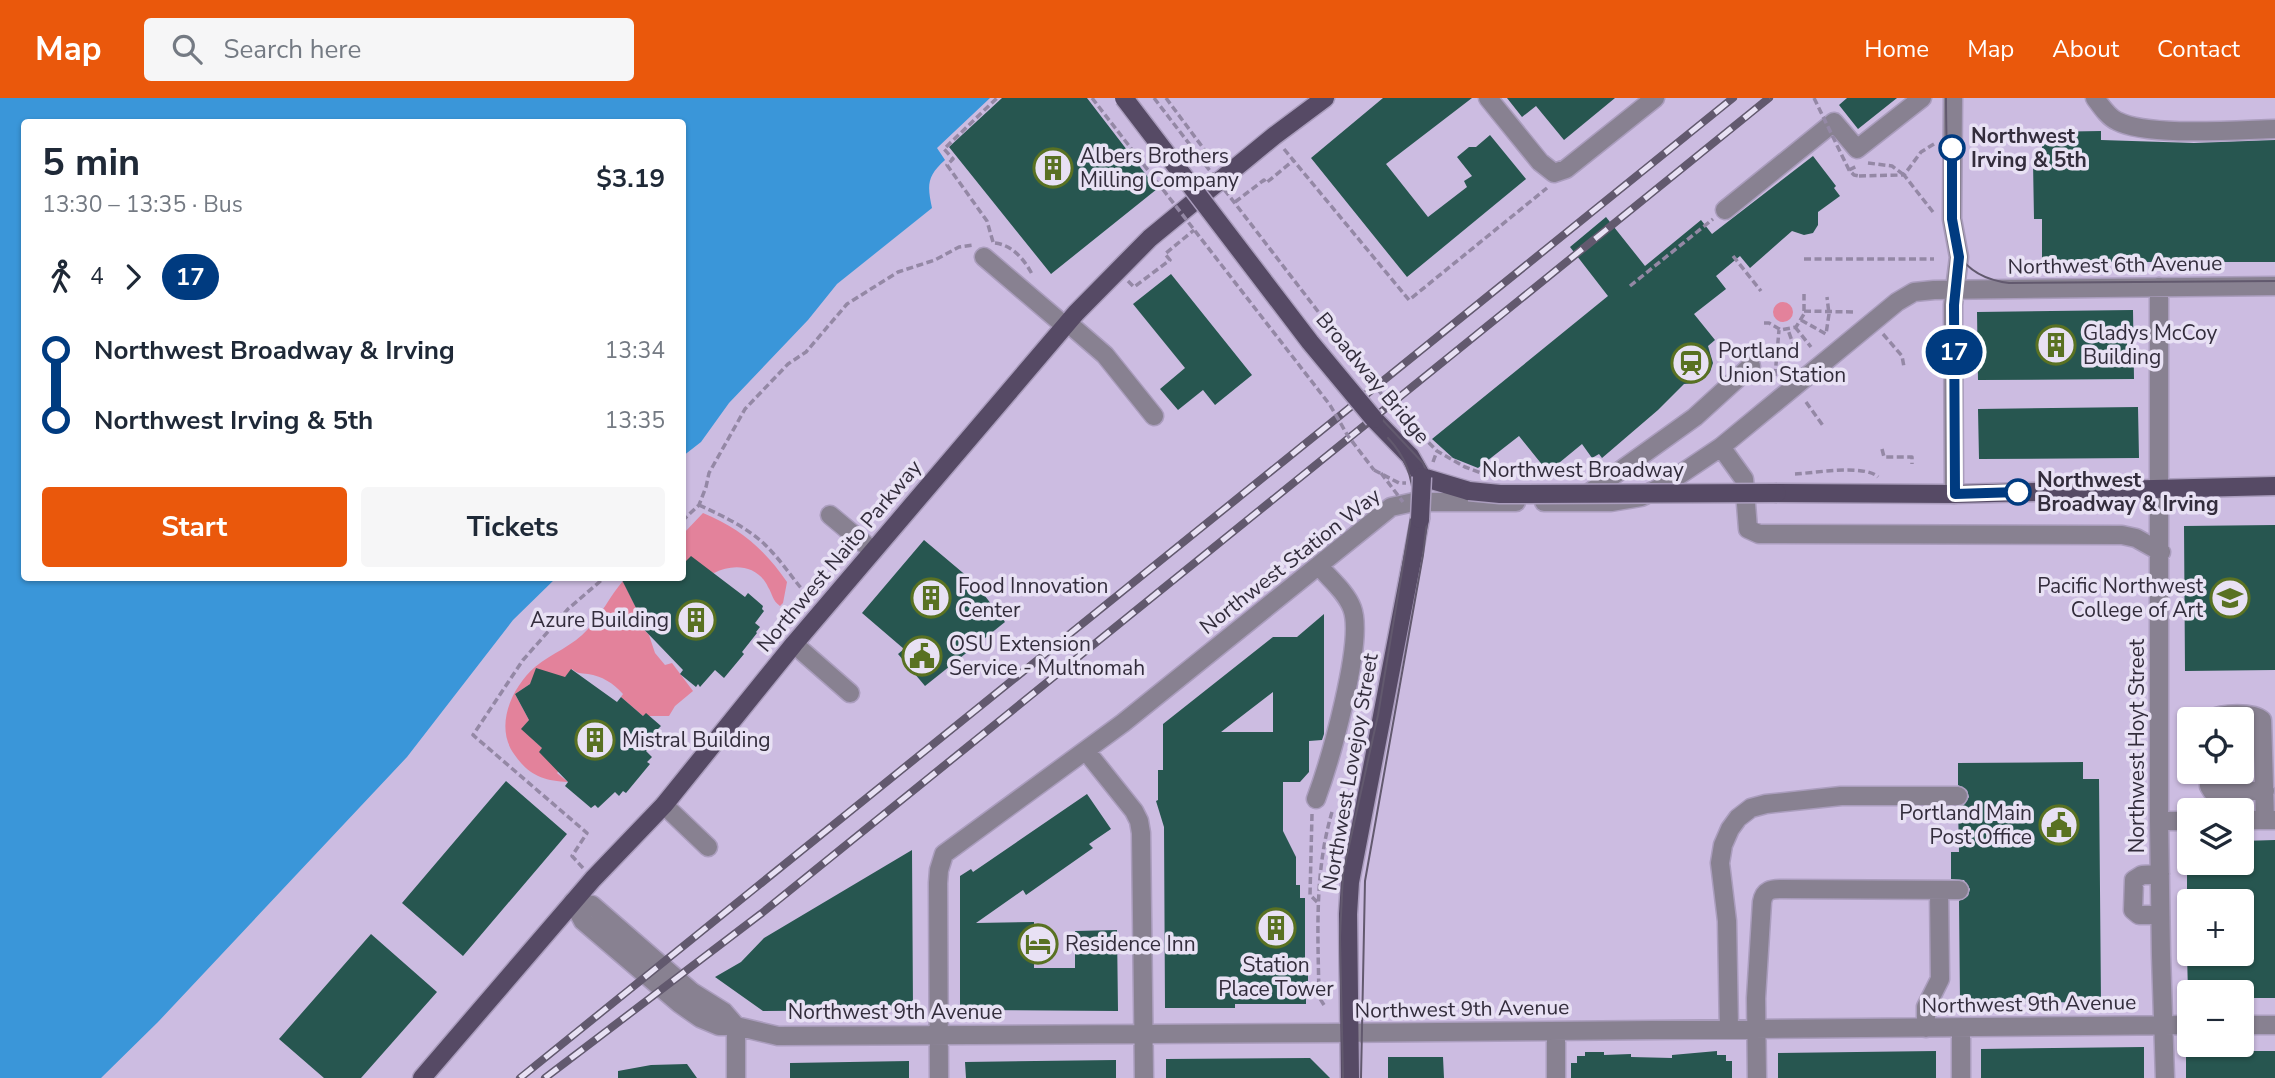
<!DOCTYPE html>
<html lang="en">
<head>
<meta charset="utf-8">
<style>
	:root { --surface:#fff; --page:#f6f6f7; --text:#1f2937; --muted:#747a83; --accent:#ea580c }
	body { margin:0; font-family:"Nunito Sans",sans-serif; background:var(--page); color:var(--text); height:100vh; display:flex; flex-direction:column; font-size:26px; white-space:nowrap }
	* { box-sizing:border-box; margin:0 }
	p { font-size:23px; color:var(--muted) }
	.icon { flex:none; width:38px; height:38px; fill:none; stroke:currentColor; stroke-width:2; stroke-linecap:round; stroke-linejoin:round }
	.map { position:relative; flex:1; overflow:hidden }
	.drawer { position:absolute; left:21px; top:21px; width:665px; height:462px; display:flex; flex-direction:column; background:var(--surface); border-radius:7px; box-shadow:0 2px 5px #0004 }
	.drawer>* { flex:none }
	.badge { padding:0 14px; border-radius:23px; font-size:24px; line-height:46px }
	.tools { position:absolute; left:2177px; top:609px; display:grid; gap:14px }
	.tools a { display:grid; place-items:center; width:77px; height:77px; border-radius:7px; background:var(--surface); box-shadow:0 2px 5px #0004; font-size:35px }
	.map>.badge { position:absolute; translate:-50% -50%; box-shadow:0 0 0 4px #fff }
	.legs { display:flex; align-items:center; gap:10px; height:77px; padding:0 21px; font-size:23px }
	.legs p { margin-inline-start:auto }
	.overview { display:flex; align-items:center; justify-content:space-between; height:119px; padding:0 21px }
	h1 { font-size:38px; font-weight:700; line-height:52px }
	.cta { display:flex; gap:14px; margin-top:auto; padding:14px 21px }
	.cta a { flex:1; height:80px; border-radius:7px; background:var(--accent); color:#fff; font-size:28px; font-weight:700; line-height:80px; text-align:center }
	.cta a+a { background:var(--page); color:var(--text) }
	ul { padding:0 21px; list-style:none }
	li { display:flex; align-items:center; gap:24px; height:70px; font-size:26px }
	li i { display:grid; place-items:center; width:10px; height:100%; margin:0 9px; background:currentColor }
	li i::after { content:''; width:18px; height:18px; margin:-9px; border:5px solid; border-radius:50%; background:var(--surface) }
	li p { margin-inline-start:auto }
	li:first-child i { background:linear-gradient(#0000 50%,currentColor 0) }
	li:last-child i { background:linear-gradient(currentColor 50%,#0000 0) }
	header { display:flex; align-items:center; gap:42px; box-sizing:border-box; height:98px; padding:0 35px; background:var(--accent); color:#fff }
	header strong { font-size:33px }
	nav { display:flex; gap:38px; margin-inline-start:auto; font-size:24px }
	.search { width:490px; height:63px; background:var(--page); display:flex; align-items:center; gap:18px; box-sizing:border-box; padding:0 24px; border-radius:7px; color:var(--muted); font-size:26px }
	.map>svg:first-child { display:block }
	.green { fill:#e3829b }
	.water { fill:#3a96d9 }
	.building { fill:#275650; fill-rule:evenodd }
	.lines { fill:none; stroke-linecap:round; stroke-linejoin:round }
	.minor-casing { stroke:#aa9dbd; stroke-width:21 }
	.major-casing { stroke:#aa9dbd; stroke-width:21 }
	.path { stroke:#9488a5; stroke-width:3.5; stroke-dasharray:7 3.5; stroke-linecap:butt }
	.minor { stroke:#888191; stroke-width:18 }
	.major { stroke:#564a65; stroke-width:18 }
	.tram { stroke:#62596e; stroke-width:2 }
	.rail-casing { stroke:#62596e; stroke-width:8 }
	.rail { stroke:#e8e1f4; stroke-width:5; stroke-dasharray:16; stroke-linecap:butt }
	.major-bridge-casing { stroke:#aa9dbd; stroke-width:21; stroke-linecap:butt }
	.path-bridge { stroke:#9488a5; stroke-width:3.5; stroke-dasharray:7 3.5; stroke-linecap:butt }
	.major-bridge { stroke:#564a65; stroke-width:18 }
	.line-1-casing { stroke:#fff; stroke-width:16 }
	.line-1 { stroke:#003b80; stroke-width:10 }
	.stop-1-dot { fill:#fff; stroke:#003b80; stroke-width:3.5 }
	.labels { text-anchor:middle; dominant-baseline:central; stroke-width:7; stroke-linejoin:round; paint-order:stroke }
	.stop-label { font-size:21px; font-weight:bold; fill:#332d3c; stroke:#e8e1f4; text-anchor:start }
	.poi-label { font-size:21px; fill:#332d3c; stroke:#e8e1f4; text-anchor:start }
	.street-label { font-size:21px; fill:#332d3c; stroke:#e8e1f4 }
</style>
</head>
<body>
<header>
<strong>Map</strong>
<div class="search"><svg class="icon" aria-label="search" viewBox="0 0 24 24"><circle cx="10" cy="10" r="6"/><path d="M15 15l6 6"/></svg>Search here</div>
<nav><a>Home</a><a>Map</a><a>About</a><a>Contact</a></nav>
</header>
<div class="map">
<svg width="2275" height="980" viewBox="0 0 2275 980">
	<rect width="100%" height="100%" fill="#ccbce1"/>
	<path class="green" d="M1773 214a10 10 0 1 1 20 0a10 10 0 1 1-20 0Z
		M703 415C740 430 765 452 787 484L783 505 780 508C772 502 773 497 768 489 758 467 733 465 714 475L683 464V436Z
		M623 483 637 512 632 519 649 537 655 555 665 567 672 565 693 593 675 608 669 618H643L621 599 623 596C613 585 602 578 588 576 580 575 578 576 572 571L565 579 530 586 515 596 529 622 522 631 542 650 559 673 557 675 568 684C544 683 528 677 514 656 494 628 512 589 535 569 552 555 573 548 588 531 601 517 610 498 623 483Z"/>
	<path class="water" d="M0 0H990L937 50 945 62C927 78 927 87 932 110L837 186 808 222 729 305 701 344 683 358 682 24H24V480H556L513 522 407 659 158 924 101 980H0Z"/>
	<path class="building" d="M1002 0H1087L1157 91 1051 176 949 49Z
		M1383 0H1472L1386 66 1428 119 1467 89 1464 83 1472 78 1457 59 1469 49H1476L1490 37 1526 81 1407 179 1311 60Z
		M1507 0H1615L1564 42 1536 8 1522 19Z
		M1847 0H1897L1858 31 1839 7Z
		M2101 33V42L2194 45 2275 42V164H2042V121H2034L2033 64H2042V34Z
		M1813 58 1836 88 1834 90 1840 98 1818 114V127L1813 135 1804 137 1792 133 1750 170 1740 158 1716 178 1726 191 1694 216 1715 242 1708 248 1713 265 1710 274 1705 280 1696 285 1684 286 1658 312 1602 360 1599 356 1592 360 1582 346 1548 374 1519 338 1478 370 1453 360 1432 341 1608 198 1570 149 1606 119 1645 168 1701 122 1712 136Z
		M1171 176 1252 277 1215 307 1203 292 1178 312 1160 291 1185 270 1133 206Z
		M2133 212 2134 281 1978 282 1977 214Z
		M2138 309 2139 360 1979 361 1978 311Z
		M2275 427V572L2185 573 2184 428Z
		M924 442 975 485 1005 524 925 588 898 556 904 551 862 515Z
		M691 458 745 499 748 495 763 508 762 511 764 513 755 525 760 529 756 534 757 535 742 554 744 556 724 580 715 572 700 589 698 586 696 589 680 576 683 572 632 519 637 512 621 480H682V467Z
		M1324 516V636L1322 642 1309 643V674L1300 684H1283V733L1296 759V787H1300V800H1305V865H1308V883H1306V906H1235V910H1165L1164 729 1156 703 1158 702V672H1163V626L1273 539H1297ZM1273 594V634H1221Z
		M536 570 565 579 571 571 617 604 621 599 643 618 646 615 661 628 658 631 662 634 646 653 652 659 647 664 650 666 626 695 623 693 619 698 615 694 598 710 595 707 591 710 565 688 568 684 539 654 542 650 521 631 529 622 515 596 530 586Z
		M2083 664V681H2099L2101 904 1960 905 1959 803 1968 798 1970 791 1964 782 1951 781V754H1959L1958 709 1964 707 1969 699 1967 692 1958 687V665Z
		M506 683 567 736 463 858 402 805Z
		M1087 696 1111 731 1089 746 1093 750 1026 797 1023 792 976 825 1034 824V870H1075V833L1117 832 1118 913 960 912V778L971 771 973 774Z
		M2275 742V900H2242V894H2188L2187 856H2242V803H2187V765H2242V743Z
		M912 752 913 912 763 913 715 879 741 864 764 840Z
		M371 836 437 894 361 980H324L279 941Z
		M2144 949V980H1981V951Z
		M1717 953V957H1726V963H1732V980H1571V965H1577V958H1585V954H1604V957L1631 956V959L1672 960V957Z
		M1936 953V980H1778V955Z
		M2186 953H2275V980H2186Z
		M1388 959H1443L1444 980H1388Z
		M1310 960 1330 980H1166V961Z
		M1116 962V980H966L965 964Z
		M909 963V980H790V965Z
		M687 966 697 980H618V973L651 967Z"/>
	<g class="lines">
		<g class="minor-casing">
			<path id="minor" d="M1488 0 1540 64 1554 75 1566 71 1655 0
				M1953 0 1952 121 1959 159 1953 207 1954 396
				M2095 0C2101 8 2108 19 2117 23 2147 39 2238 32 2275 31
				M1725 112 1834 24 1857 51 1922 0
				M984 159 1065 228
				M2159 189V723L2161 857 2165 980
				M1068 225 1105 257 1154 318
				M1721 349 1744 381 1748 431 1759 436 2122 437 2136 440 2161 454
				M1582 400 1695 319 1751 268
				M1544 404H1611L1641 399 1663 388 1721 349 1897 204 1914 194 1934 192 2275 188
				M830 417 873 453
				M794 546 850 595
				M2211 621C2222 615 2253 614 2262 622L2265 722
				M1086 653 1134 713 1139 723 1141 735 1144 980
				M2209 674V688L2212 693H2265
				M1316 701C1329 666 1365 543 1352 510 1346 494 1330 481 1319 468
				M664 707 708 749
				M2242 722H2275
				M2159 723H2189
				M2160 776 2142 777 2134 782 2133 812 2139 817H2160
				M573 804 583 823 680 906 700 920 719 928H736L778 938 1326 935 2189 927
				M573 804 592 807 692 894 724 914 736 928
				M2242 927H2275
				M736 928V980
				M1961 929V980
				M1926 930V909L1940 881 1939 792
				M1729 931 1727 823 1720 765 1723 747 1730 731 1738 720 1751 710 1766 706 1841 698H1958
				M1556 933V980
				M939 980 938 785 939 772 944 756 1123 625 1391 409 1414 404H1516
				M1757 980 1756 900 1762 804C1764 792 1771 791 1782 791L1959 792"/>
		</g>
		<g class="major-casing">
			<path id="major" d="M1374 321 1410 358 1422 379 1469 393
				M1777 395 1954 396 2275 388
				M422 980 593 781 664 707 794 546 1076 215 1150 140 1274 38 1325 0
				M1350 980 1348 816 1350 784 1420 421"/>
		</g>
		<path class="path" d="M1166 0 1215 66
			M1284 51 1409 202 1547 90
			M1868 65 1892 68 1904 77
			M1849 72 1857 68
			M1859 78 1903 77
			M1235 104 1264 82 1266 85 1294 62
			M1933 114 1904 77 1921 54 1934 46
			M993 144 987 123 947 67 953 61 944 51 997 0
			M995 145C1012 147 1024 161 1032 176
			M1733 158 1761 193
			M1804 161H1934
			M1128 183 1134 189 1170 162 1165 156 1194 132
			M1630 188 1713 121
			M1804 213 1853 214
			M1801 222 1826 236 1829 216 1827 199
			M1764 225H1769L1781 232 1796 229 1804 216V196
			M1795 229 1811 249
			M1883 236 1902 258 1904 269
			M1765 257 1798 259 1788 232
			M1775 278 1779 232
			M1806 304 1824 329
			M1882 351 1884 359H1912V366
			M1433 364 1437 353
			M1374 372 1399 385H1406
			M1795 376C1814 375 1865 366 1878 379
			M699 407C725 419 753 432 772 454 786 469 796 486 811 501
			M682 423 699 407 706 389 709 375 745 311 788 266 806 254 847 206 898 174 935 162 959 149 973 147
			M1312 716 1310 797 1318 805
			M583 770 572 758 587 735 473 637 523 562 568 511 604 480
			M1324 907 1319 899C1318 837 1314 775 1332 714"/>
		<use href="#minor" class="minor"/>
		<use href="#major" class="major"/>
		<path class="tram" d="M1129 0 1348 285 1423 365 1429 379 1430 398 1423 457 1365 783 1361 980
			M1946 0C1946 26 1947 51 1947 77 1947 127 1945 177 2009 185L2275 183
			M1343 980 1340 839 1343 775 1378 617 1413 407C1414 380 1406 359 1388 340"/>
		<g class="rail-casing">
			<path id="rail" d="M520 980 1733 0
				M545 980 762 815 1769 0"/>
		</g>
		<use href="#rail" class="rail"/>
		<g class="major-bridge-casing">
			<path id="major-bridge" d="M1124 0 1310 244 1374 321
				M1469 393 1500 396 1777 395
				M1420 421 1422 379"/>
		</g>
		<path class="path-bridge" d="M1092 0 1330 307 1348 338 1374 372
			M1154 0 1383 298 1437 353 1465 369 1484 376
			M1814 0 1849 72 1854 77 1859 78
			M1381 375 1403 404"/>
		<use href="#major-bridge" class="major-bridge"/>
	</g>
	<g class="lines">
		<g class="line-1-casing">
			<path id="line-1" d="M1952 50V121L1959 159 1954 207 1955 396 2018 394"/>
		</g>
		<use href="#line-1" class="line-1"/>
	</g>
	<defs>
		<g id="building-ring" transform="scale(2.0125)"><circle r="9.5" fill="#e8e1f4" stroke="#597122" stroke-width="1.5"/><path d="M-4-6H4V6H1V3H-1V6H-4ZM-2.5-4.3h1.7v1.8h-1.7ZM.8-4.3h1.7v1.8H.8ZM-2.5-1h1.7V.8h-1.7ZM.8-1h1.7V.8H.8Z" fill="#597122"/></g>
		<g id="station-ring" transform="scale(2.0125)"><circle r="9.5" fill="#e8e1f4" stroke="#597122" stroke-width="1.5"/><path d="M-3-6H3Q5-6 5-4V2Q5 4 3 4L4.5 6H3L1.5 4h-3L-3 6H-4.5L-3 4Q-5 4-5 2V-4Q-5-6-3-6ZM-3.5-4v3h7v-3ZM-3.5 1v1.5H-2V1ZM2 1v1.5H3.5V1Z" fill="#597122"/></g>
		<g id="university-ring" transform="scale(2.0125)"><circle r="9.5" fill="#e8e1f4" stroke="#597122" stroke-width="1.5"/><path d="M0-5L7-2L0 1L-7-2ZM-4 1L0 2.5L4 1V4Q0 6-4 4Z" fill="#597122"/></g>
		<g id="civic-ring" transform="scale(2.0125)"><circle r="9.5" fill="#e8e1f4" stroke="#597122" stroke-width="1.5"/><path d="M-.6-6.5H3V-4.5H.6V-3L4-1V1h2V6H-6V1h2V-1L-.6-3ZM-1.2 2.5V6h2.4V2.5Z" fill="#597122"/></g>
		<g id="hotel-ring" transform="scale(2.0125)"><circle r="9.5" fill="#e8e1f4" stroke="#597122" stroke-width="1.5"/><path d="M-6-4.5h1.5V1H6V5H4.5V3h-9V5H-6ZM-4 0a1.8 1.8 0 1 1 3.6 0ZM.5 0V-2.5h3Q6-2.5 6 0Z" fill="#597122"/></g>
	</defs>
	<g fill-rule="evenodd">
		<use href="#building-ring" x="1053" y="70"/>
		<use href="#building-ring" x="2056" y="247"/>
		<use href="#station-ring" x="1691" y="265"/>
		<use href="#building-ring" x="931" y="500"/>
		<use href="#university-ring" x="2230" y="500"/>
		<use href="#building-ring" x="696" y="522"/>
		<use href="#civic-ring" x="922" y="558"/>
		<use href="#building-ring" x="595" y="642"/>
		<use href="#civic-ring" x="2059" y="727"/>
		<use href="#building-ring" x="1276" y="830"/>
		<use href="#hotel-ring" x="1038" y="846"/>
	</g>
	<g class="stop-1-dot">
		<circle cx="1952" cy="50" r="12"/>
		<circle cx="2018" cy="394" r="12"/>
	</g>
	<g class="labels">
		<g class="stop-label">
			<text x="1971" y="38">Northwest<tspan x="1971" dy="24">Irving &amp; 5th</tspan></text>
			<text x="2037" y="382">Northwest<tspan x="2037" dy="24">Broadway &amp; Irving</tspan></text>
		</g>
		<g class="poi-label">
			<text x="1080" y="58">Albers Brothers<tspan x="1080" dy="24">Milling Company</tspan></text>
			<text x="2083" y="235">Gladys McCoy<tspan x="2083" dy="24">Building</tspan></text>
			<text x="1718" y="253">Portland<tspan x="1718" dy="24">Union Station</tspan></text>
			<text x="958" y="488">Food Innovation<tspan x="958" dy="24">Center</tspan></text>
			<text x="2203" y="488" text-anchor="end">Pacific Northwest<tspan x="2203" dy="24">College of Art</tspan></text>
			<text x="669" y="522" text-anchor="end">Azure Building</text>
			<text x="949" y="546">OSU Extension<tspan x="949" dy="24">Service - Multnomah</tspan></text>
			<text x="622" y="642">Mistral Building</text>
			<text x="2032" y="715" text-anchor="end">Portland Main<tspan x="2032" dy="24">Post Office</tspan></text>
			<text x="1065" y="846">Residence Inn</text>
			<text x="1276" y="867" text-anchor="middle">Station<tspan x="1276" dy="24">Place Tower</tspan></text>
		</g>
		<g class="street-label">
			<text transform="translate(2115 167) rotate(-1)">Northwest 6th Avenue</text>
			<text transform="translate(1373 280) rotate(50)">Broadway Bridge</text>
			<text x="1583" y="372">Northwest Broadway</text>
			<text transform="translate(839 458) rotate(-50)">Northwest Naito Parkway</text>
			<text transform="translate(1290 463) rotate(-38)">Northwest Station Way</text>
			<text transform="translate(2137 648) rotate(-90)">Northwest Hoyt Street</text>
			<text transform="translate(1350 674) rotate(-80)">Northwest Lovejoy Street</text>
			<text transform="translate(2029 906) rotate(-1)">Northwest 9th Avenue</text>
			<text transform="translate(1462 911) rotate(-1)">Northwest 9th Avenue</text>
			<text x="895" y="914">Northwest 9th Avenue</text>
		</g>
	</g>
</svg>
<div class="tools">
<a><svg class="icon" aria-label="locate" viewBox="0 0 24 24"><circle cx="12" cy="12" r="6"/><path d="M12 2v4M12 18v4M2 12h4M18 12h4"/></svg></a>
<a><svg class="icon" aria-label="layers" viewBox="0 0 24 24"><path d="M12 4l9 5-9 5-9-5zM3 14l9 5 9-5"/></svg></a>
<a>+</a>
<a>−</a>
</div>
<b class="badge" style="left:1954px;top:254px;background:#003b80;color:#fff">17</b>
<section class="drawer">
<div class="overview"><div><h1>5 min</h1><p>13:30 – 13:35 · Bus</p></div><b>$3.19</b></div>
<div class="legs"><svg class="icon" aria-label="walk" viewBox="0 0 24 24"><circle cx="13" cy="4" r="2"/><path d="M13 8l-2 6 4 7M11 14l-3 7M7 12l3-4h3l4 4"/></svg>4<svg class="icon" aria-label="forward" viewBox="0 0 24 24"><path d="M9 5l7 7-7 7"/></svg><b class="badge" style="background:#003b80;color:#fff">17</b></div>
<ul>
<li><i style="color:#003b80"></i><b>Northwest Broadway &amp; Irving</b><p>13:34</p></li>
<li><i style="color:#003b80"></i><b>Northwest Irving &amp; 5th</b><p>13:35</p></li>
</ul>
<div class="cta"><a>Start</a><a>Tickets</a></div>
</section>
</div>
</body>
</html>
